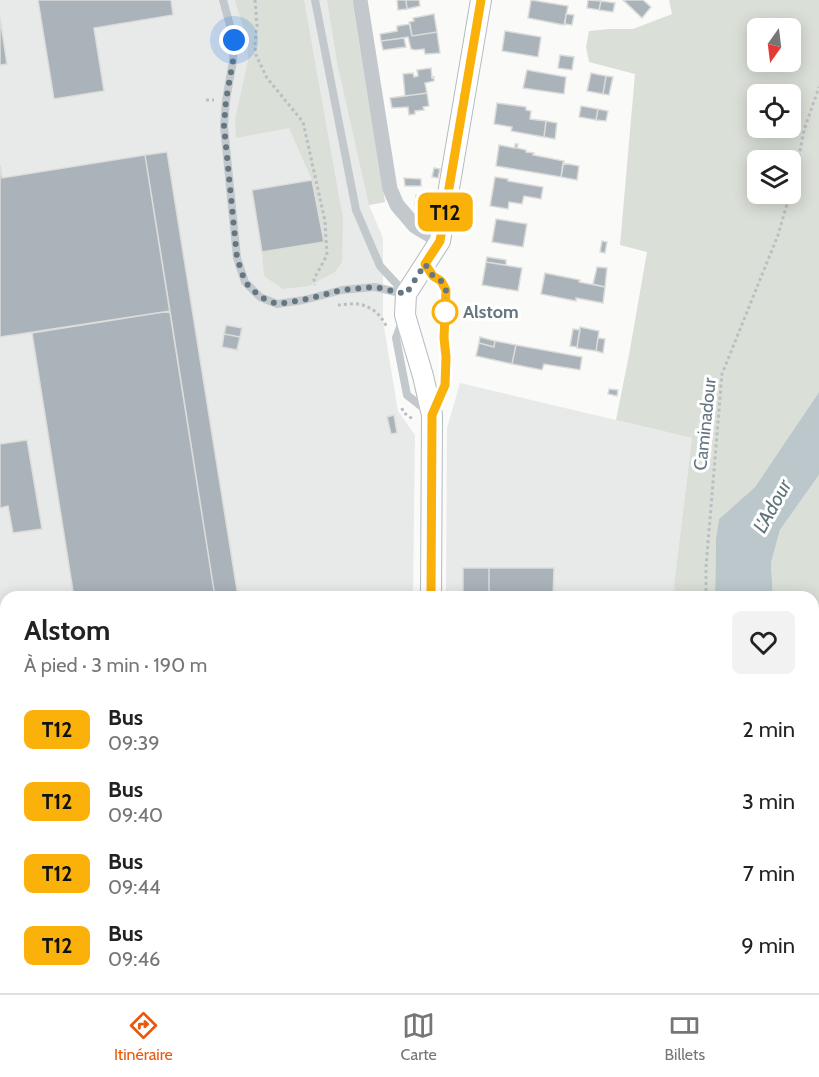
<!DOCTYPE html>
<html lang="fr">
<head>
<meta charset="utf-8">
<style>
	:root { --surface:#fff; --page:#f2f2f2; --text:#222; --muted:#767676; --line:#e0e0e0; --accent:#ea580c }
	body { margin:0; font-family:Cabin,sans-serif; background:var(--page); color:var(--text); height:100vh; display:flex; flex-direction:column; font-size:22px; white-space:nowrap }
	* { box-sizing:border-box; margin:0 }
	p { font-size:20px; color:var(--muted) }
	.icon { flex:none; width:33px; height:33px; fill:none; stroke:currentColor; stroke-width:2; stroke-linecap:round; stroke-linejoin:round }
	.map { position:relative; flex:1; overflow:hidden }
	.side { position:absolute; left:0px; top:591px; width:819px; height:402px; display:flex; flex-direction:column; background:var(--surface); border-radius:18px 18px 0 0; box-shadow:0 3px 15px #0003 }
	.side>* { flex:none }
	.badge { padding:0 12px; border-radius:9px; font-size:21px; line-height:39px }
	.needle { width:39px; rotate:194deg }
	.buttons { position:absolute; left:747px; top:18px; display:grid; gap:12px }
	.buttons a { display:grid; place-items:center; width:54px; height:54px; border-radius:9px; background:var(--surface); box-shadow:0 3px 15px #0003; font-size:30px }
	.you { position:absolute; width:30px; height:30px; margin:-15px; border:4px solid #fff; border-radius:50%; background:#1a73e8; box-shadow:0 0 0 9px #1a73e833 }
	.map>.badge { position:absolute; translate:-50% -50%; box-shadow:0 0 0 3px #fff }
	.round { display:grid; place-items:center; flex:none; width:63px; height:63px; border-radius:9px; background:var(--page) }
	.overview { display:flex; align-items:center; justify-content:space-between; height:102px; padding:0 24px }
	h1 { font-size:28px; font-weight:700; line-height:45px }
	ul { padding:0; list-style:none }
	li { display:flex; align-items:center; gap:18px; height:72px; padding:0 24px }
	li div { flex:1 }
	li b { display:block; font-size:22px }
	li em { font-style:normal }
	li .badge { min-width:66px; font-weight:700; text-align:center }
	.menu { display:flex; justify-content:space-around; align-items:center; height:84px; border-top:2px solid var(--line); background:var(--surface); font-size:16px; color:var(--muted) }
	.menu a { display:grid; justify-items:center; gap:3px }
	.menu .on { color:var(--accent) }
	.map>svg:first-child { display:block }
	.built { fill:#e8e9e9 }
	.green { fill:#dadfd7; fill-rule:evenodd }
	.water { fill:#bbc7cb }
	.building { fill:#aab3b9; stroke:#dcdcda; stroke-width:1.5 }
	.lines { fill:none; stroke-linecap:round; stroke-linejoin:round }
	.secondary-casing { stroke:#b3babf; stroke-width:22 }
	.path { stroke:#bbbfc2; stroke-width:3; stroke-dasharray:3 3; stroke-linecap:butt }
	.service { stroke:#c3c8cc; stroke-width:8 }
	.minor { stroke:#c3c8cc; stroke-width:15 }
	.secondary { stroke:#fff; stroke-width:20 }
	.line-casing { stroke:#fff; stroke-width:14 }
	.line { stroke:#fab20b; stroke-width:9 }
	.walk { stroke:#657683; stroke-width:6; stroke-dasharray:0 10.8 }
	.stop-dot { fill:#fff; stroke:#fab20b; stroke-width:3 }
	.labels { text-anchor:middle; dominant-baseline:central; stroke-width:6; stroke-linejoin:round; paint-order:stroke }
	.stop-label { font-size:18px; font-weight:bold; fill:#657683; stroke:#fff; text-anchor:start }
	.street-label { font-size:18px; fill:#657683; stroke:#fff }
	.water-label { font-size:20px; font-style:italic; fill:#60757c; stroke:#fff }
</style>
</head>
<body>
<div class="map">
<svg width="819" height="993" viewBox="0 0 819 993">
	<rect width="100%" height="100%" fill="#fafaf8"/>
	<path class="built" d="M0 0H352L385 202 369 205 383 238V321L398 411 415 435 413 597H6V987H372V993H0Z
		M460 383 692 438 674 585 675 597H446L447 428Z
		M444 987H594V993H444Z"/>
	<path class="green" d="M235 0H304L343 219 342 262 335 272 309 286 283 289 264 276 262 252 323 242 312 180 289 128 236 138 235 119 248 61 247 41Z
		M327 0H352L385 202 369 205 338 67Z
		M669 0H819V392L755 487 719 519 716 538 715 597H675L674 585 692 438 616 420 629 355 647 252 620 245 635 74 589 62 586 47 589 31 609 29H633L672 14ZM758 28H790V62H758ZM758 94H790V128H758ZM758 160H790V194H758Z
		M819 475V881L813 873V597H773L771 563 780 530Z
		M594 987H788L789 993H594Z"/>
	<path class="water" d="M819 392V475L780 530 771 563 773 597H715L716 538 719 519 755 487Z
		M813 873 819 881V993H789L788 987H813Z"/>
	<path class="building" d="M38 0H171L173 15 94 28 104 91 54 99Z
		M397 0H406L407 9 398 10Z
		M406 0H419L420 6 407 9Z
		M531 0 568 6 564 25 528 18Z
		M588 0 601 1 599 10 587 8Z
		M623 0H643L651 7 642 18Z
		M601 1 615 3 613 12 599 10Z
		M434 14 437 32 412 36 409 22 414 21 413 18Z
		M566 14 574 15 572 25 565 24Z
		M0 18 7 64 0 65Z
		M410 24 412 36 437 32 440 53 427 54H425L424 49 415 50 411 49 408 37 381 41 380 34 397 31V26Z
		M505 31 541 37 538 57 502 51Z
		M404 38 406 47 383 50 381 41Z
		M560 55 574 57 572 70 558 68Z
		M431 68 432 78 434 77V81L425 83 427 93 405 96 403 74 413 73 414 77 418 76 417 70Z
		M527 70 566 77 564 94 523 88Z
		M591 73 606 76 603 94 587 91Z
		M606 76 613 77 609 95 603 94Z
		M427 93 429 106 423 107 424 110 415 111V114L409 115 408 107 392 108 390 98Z
		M497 103 526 107V110L531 111 530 119 546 121 544 137 511 131 512 127 494 124Z
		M581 106 598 109 596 120 579 117Z
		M598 109 608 111 606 121 596 120Z
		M546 121 557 123 555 139 544 137Z
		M515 144H518L517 148 526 150V152L534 153 533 155 564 161 561 177 496 166 499 145 515 148Z
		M167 152 238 597H215L145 155Z
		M145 155 170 311 0 337V165L2 178Z
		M563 163 579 166 577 180 561 177Z
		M434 168 440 169 438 178 432 177Z
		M495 177 508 179V181L543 187 541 199 524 196 522 204 509 202 508 209 490 206Z
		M404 178 421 179V186H405Z
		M312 180 324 242 262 252 252 190Z
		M416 195 427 196 426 206 415 205Z
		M496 219 527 224 523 247 492 242Z
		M602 241 607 242 605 253 600 252Z
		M487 257 506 260V265L486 262Z
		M486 262 522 268 518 291 482 285Z
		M597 267 607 268 605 287 593 284Z
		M545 273 580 280 579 282 605 287 603 303 576 298V301L541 294Z
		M170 311 215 597H74L32 333Z
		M226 325 242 328 240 337 224 334Z
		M580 327 599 331 596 351 577 348Z
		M573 329 580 330 577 347 570 346Z
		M224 334 240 337 237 350 222 347Z
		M480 337 495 341 494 347 479 343Z
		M598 338 605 339 603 353 596 351Z
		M495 341 516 345 512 364 476 356 479 343 494 347Z
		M516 345 582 357 580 370 544 364 542 370 512 364Z
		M609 389 618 390 617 396 608 394Z
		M394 415 397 433 391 434 387 417Z
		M27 440 42 529 13 533 8 506 0 508V444Z
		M463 568H489V597H463Z
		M489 568H554L553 597H489Z
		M3 715 5 728 0 729V716Z
		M6 760V952L1 953 0 761Z
		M87 987H295L296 993H55Z
		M460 989 478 990V993H460Z"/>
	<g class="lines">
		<g class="secondary-casing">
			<path id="secondary" d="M431 597 432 415 423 376 405 315 406 294 440 241 481 0
				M428 993V987"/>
		</g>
		<path class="path" d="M255 0 257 26 255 43 256 55 267 78 303 122 325 221 327 255 314 279 315 285
			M206 100H214
			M790 192 796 173 804 130 819 87
			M338 305C344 305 352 303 358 304 371 306 382 315 387 328
			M402 408 403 412 414 420
			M706 597V567L722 374 778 235 790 194
			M727 987 729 993
			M765 987 767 993"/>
		<path class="service" d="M223 0 234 40 233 61 226 100 224 126 237 258 245 282 260 297 277 304 304 300 342 290 375 287 404 294
			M315 0 356 210 380 266 405 293
			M426 265 433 276 441 281 446 290 443 338 446 357 445 385 435 408
			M402 322 396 338 407 395 426 410"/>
		<path class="minor" d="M360 0 390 189 397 205 415 226 440 241"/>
		<use href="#secondary" class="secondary"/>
	</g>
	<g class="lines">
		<g class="line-casing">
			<path id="line" d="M431 597 432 415 445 385 446 357 444 338 446 290 441 281 433 276 425 264 440 241 481 0"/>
		</g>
		<use href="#line" class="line"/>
		<path class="walk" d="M234 40 233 61 226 100 224 126 237 258 245 282 260 297 277 304 303 300 342 290 375 287 406 294 425 264 433 276 441 281 446 290 445 314V312"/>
	</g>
	<circle class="stop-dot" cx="445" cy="312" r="12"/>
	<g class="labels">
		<g class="stop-label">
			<text x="463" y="312">Alstom</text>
		</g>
		<g class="street-label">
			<text transform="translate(705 424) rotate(-84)">Caminadour</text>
		</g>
		<g class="water-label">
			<text transform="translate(772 506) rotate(-61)">L'Adour</text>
		</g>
	</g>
</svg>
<div class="buttons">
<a><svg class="needle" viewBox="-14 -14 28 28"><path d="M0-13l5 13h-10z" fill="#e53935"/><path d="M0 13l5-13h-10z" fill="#767676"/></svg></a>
<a><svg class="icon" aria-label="locate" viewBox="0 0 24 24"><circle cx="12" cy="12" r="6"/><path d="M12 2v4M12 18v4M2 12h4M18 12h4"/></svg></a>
<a><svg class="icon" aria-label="layers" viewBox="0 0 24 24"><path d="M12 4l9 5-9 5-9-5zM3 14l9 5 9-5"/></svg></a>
</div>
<div class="you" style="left:234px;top:40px"></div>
<b class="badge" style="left:445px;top:212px;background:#fab20b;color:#111">T12</b>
<section class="side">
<div class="overview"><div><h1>Alstom</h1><p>À pied · 3 min · 190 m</p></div><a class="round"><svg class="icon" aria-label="heart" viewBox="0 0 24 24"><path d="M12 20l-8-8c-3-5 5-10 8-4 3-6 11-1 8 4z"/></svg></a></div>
<ul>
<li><span class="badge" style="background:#fab20b;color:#111">T12</span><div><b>Bus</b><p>09:39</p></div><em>2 min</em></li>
<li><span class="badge" style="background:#fab20b;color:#111">T12</span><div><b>Bus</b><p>09:40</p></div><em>3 min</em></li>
<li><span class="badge" style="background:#fab20b;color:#111">T12</span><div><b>Bus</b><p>09:44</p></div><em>7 min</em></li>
<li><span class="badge" style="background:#fab20b;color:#111">T12</span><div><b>Bus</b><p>09:46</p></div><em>9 min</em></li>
</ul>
</section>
</div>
<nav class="menu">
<a class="on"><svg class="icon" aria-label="directions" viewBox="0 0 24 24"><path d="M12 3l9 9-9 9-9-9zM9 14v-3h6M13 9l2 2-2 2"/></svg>Itinéraire</a>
<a><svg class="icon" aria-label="map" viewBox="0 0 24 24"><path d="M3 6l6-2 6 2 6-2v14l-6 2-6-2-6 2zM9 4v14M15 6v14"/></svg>Carte</a>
<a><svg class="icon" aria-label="tickets" viewBox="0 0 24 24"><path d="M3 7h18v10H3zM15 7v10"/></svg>Billets</a>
</nav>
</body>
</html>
